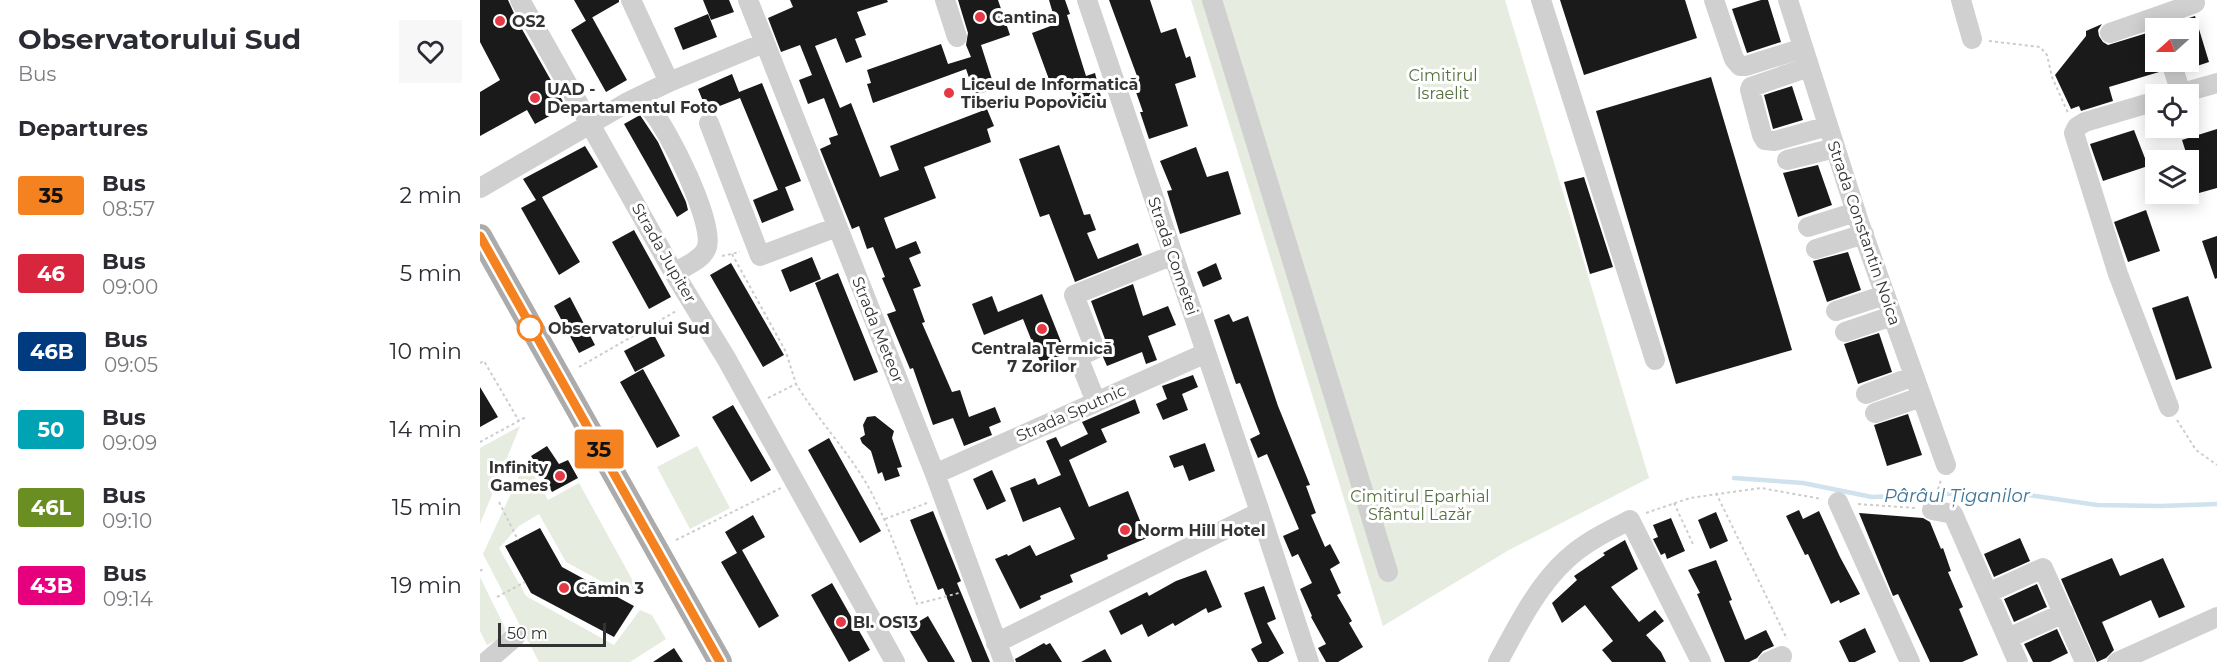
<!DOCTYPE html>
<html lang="en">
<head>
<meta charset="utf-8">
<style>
	:root { --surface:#fff; --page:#f7f7f7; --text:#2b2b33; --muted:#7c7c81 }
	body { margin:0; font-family:Montserrat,sans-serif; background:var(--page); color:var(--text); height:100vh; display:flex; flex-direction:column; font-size:22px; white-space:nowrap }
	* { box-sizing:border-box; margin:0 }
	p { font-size:20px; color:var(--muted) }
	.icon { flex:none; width:33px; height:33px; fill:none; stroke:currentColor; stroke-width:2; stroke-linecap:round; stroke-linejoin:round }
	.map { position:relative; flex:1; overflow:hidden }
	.details { display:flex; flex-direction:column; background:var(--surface); width:480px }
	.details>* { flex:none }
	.badge { padding:0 12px; border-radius:4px; font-size:21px; line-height:39px }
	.needle { width:39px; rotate:249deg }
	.controls { position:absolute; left:1665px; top:18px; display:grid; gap:12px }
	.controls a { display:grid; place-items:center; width:54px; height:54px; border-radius:0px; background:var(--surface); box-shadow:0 3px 15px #0003; font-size:30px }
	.scale { position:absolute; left:18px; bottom:15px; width:108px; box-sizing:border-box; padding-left:6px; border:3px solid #333; border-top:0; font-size:16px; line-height:21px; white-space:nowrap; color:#333; -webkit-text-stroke:4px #fff; paint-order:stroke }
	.map>.badge { position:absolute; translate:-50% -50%; box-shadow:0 0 0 3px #fff }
	h2 { padding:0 18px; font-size:22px; line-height:54px }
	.round { display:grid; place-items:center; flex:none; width:63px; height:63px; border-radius:0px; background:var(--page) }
	.headline { display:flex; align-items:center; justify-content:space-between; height:102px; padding:0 18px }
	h1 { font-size:28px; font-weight:700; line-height:45px }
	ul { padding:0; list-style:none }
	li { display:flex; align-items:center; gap:18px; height:78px; padding:0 18px }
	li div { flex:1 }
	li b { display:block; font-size:22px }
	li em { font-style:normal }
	li .badge { min-width:66px; font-weight:700; text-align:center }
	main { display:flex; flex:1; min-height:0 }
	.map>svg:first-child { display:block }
	.green { fill:#e6ecdf }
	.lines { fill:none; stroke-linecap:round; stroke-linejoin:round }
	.stream { stroke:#cfe2ee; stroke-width:4.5 }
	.building { fill:#1a1a1a }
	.path { stroke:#cdcdcd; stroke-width:2; stroke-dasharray:3 3; stroke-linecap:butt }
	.minor { stroke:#d0d0d0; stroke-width:20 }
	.major { stroke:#ababab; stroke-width:24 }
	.line-casing { stroke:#fff; stroke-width:14 }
	.line { stroke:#f58220; stroke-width:9 }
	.poi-dot { fill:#e63946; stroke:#fff; stroke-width:2 }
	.stop-dot { fill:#fff; stroke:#f58220; stroke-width:3 }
	.labels { text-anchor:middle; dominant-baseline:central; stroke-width:6; stroke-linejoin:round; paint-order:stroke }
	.poi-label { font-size:16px; font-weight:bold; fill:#333; stroke:#fff; text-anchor:start }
	.park-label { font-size:16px; fill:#56703f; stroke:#fff }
	.street-label { font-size:16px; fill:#333; stroke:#fff }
	.stop-label { font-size:16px; font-weight:bold; fill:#333; stroke:#fff; text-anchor:start }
	.water-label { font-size:18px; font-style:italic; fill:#3f7597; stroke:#fff }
</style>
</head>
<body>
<main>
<section class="details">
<div class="headline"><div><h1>Observatorului Sud</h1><p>Bus</p></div><a class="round"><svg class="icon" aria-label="heart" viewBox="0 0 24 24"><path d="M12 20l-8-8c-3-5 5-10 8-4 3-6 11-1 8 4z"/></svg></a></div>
<h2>Departures</h2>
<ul>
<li><span class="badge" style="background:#f58220;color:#111">35</span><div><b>Bus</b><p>08:57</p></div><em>2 min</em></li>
<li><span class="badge" style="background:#d7263d;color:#fff">46</span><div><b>Bus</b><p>09:00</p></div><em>5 min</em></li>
<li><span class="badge" style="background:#003b80;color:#fff">46B</span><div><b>Bus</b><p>09:05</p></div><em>10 min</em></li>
<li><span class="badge" style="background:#00a3b4;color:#fff">50</span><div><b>Bus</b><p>09:09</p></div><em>14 min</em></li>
<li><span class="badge" style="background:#6b8e23;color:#fff">46L</span><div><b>Bus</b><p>09:10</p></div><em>15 min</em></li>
<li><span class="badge" style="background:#e6007e;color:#fff">43B</span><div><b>Bus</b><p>09:14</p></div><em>19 min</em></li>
</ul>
</section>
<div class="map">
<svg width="1737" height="662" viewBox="0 0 1737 662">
	<rect width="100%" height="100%" fill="#fff"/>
	<path class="green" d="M711 0H1025L1169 478 1029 550 903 626Z
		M40 426 0 524V448Z
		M217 446 250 508 210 529 177 467Z
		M46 461 68 500 99 483 159 592 150 597 86 562 59 514 39 526 19 548 46 596 134 645 160 610 172 615 186 639 150 662H59L3 554Z
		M0 577 28 634 7 645 0 631Z"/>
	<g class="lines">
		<path class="stream" d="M1254 478 1323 483 1392 497 1489 493 1549 495 1617 505 1681 506 1737 504"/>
	</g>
	<path class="building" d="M0 0H28L38 22 86 107 55 124 47 110 0 136V92L20 80 0 42Z
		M94 0H139V2L106 21Z
		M223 0H249L254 12 231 20Z
		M310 0H407L408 2 377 12 386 35 375 39 382 57 366 63 356 38 335 46 360 108 371 103 400 177 419 170 410 146 507 109 514 126 507 129 511 142 444 167 456 198 404 218 416 249 436 241 441 253 429 258 441 286 433 289 445 322 442 323 472 392 480 390 489 417 515 407 521 422 509 427 512 435 484 446 473 418 453 425 433 368 430 369 407 314 416 311 402 278 405 277 393 247 387 249 379 226 372 229 340 149 351 144 349 138 358 135 344 98 328 104 319 80 332 75 320 45 301 52 288 18 313 7Z
		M478 0H518L530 35 501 45 515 89 495 95 486 69 393 103 387 84 391 83 387 70 461 44 468 64 491 57 486 45 488 33Z
		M569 0H585L590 14 587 15 606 76 615 73 621 97 604 101 602 96 593 98 588 79 571 85 552 33 576 24Z
		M629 0H670L681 33 696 28 706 58 710 56 716 77 695 84 708 126 669 139 660 112H663L651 78 657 76Z
		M1080 0H1205L1217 38 1104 75Z
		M1281 0H1288L1301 42 1267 53 1252 9Z
		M228 14 237 37 203 50 194 28Z
		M1715 16 1729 62 1708 69V28H1692L1691 24Z
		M112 17 147 80 126 92 91 30Z
		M1622 24 1618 30 1619 36 1623 42 1628 45 1667 33 1679 72 1629 87 1633 101 1601 111 1599 106 1591 109 1575 75 1606 36V31Z
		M252 74 259 92 282 83 321 181 298 190 260 98 227 111 218 89Z
		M1231 77 1312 350 1196 384 1116 111Z
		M1312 86 1323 120 1293 129 1284 95Z
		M160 115 178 142 206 202 208 210 197 217 144 124Z
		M1737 129V188L1719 193 1702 140Z
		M1654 130 1668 166 1623 181 1610 144Z
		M579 145 604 215 610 214 616 230 607 233 618 259 658 243 662 255 595 282 569 214 560 217 539 159Z
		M105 146 118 167 62 197 100 262 79 275 41 208 56 200 43 179Z
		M716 147 727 177 748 171 761 214 700 234 687 191 692 190 680 161Z
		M1338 165 1352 205 1318 217 1303 173Z
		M1104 177 1133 267 1110 274 1084 182Z
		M305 187 314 210 282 223 273 200Z
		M1666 210 1680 251 1648 262 1634 222Z
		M154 230 191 297 169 309 132 242Z
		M1737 236V278L1735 279 1722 241Z
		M1368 252 1381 290 1347 302 1333 261Z
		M332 257 341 279 310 292 301 270Z
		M251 263 304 355 283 367 230 275Z
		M736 263 742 279 723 287 717 272Z
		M358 273 398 372 374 381 335 283Z
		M653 284 663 316 688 306 696 325 668 336 677 360 666 364 662 352 627 366 623 357 627 351 626 342 611 301Z
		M562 294 586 354 561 364 543 319 504 335 492 304 512 296 518 312Z
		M1708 296 1732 368 1696 380 1672 308Z
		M90 297 115 345 99 353 74 306Z
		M749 314 753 322 768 316 798 406 830 485 826 486 836 513 831 515 845 547 850 544 860 563 850 569 861 593 857 595 872 621 869 623 883 647 858 662H846L838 648 846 644 831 617 832 616 820 589 832 583 818 554 812 557 803 536 819 529 787 454 778 458 770 439 780 434 760 383 756 384 734 320Z
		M1399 333 1412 372 1378 384 1364 344Z
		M174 335 185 356 155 372 144 351Z
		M163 369 200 436 177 448 140 382Z
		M713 375 718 387 702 394 708 410 683 420 676 404 687 399 682 386Z
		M0 387 18 417 0 427Z
		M655 399 660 413 621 429 627 442 589 460 609 507 648 491 667 538 627 555 628 559 590 575 593 582 560 596 561 599 540 609 515 559 527 554 528 556 550 545 556 556 595 539 580 507 543 522 530 488 555 478 558 485 581 475 566 441 576 437 581 447 608 434 602 422Z
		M253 405 291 470 271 482 232 417Z
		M1428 414 1442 455 1407 466 1394 425Z
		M395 416 414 431 412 438 422 467 417 468 420 476 405 481 402 472 398 474 391 451 382 443 380 438 385 435 383 425 387 417Z
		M349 438 401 531 380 543 328 450Z
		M725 443 735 471 709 481 703 465 694 468 689 456Z
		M67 446 79 464 88 460 98 478 72 492 51 456Z
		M512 470 526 501 507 510 493 479Z
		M1319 510 1323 519 1339 511 1360 557 1380 594 1360 603 1359 600 1351 604 1328 554 1325 555 1306 516Z
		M453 511 481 581 477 583 510 662H492L463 588 458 590 430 520Z
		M1236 512 1248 541 1230 549 1218 520Z
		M1379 513 1443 518 1450 522 1461 549 1463 548 1471 571 1468 572 1483 607 1479 609 1498 655 1482 662H1450L1418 594 1413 596Z
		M273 515 285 537 262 550 299 616 279 628 241 562 257 553 245 532Z
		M1191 518 1205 551 1187 559 1185 553 1181 555 1173 539 1178 537 1173 525Z
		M60 528 82 567 154 606 134 637 51 593 25 546Z
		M1540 538 1550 561 1514 577 1504 554Z
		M1145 540 1158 569 1131 587 1159 622 1175 610 1184 621 1166 635 1181 652 1186 662H1132L1122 650 1133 641 1105 605 1082 623 1072 603 1097 580 1094 576 1125 555 1123 553Z
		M1632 558 1640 576 1683 558 1705 607 1679 618 1671 600 1622 622 1634 650 1626 658 1617 662 1581 579Z
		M1236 560 1252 600 1249 601 1265 640 1286 630 1294 646 1283 651 1277 658 1269 662H1245L1217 594 1220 593 1208 570Z
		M726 570 742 607 728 613 726 608 695 626 693 623 668 637 662 624 641 635 629 611 667 592 669 596 696 581Z
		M352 583 390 650 369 662 331 595Z
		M1557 584 1567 607 1534 622 1524 599Z
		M784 586 796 619 787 623 804 653 788 662H778L771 649 782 643 764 593Z
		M448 616 475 662H448L428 628Z
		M1385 628 1396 652 1375 662H1369L1359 641Z
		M1577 629 1588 653 1570 662H1553L1544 644Z
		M564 643 566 645 570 643 582 662H536L535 659Z
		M194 648 203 662H173Z
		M625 649 632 662H601Z"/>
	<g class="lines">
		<path class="path" d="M1509 41 1560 47 1567 55 1572 77 1588 113
			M252 254 306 352 316 384
			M242 256 260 252
			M0 363 4 361 39 421
			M99 367 198 310
			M288 398 316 384C337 418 364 447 385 481 407 519 421 563 437 604L479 593
			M1697 420 1716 450 1737 465
			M0 442 46 417
			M1236 493 1307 639
			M1456 495 1461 480
			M19 502 38 540
			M1194 503 1213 544
			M1378 504 1435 508
			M1166 513 1210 498 1281 488 1342 499
			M405 519 447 503
			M196 540 301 488
			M0 571 3 569
			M17 597 45 582"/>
		<path class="minor" d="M40 0 194 273 246 358 415 662
			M151 0 189 82
			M268 0 455 474 524 662
			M465 0 477 37
			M607 0 780 512 829 662
			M732 0 908 572
			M1061 0 1175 360
			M1234 0 1254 59 1260 66H1266L1323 48
			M1308 0 1379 222 1466 465
			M1481 0 1492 39
			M1676 17 1715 3
			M1630 33 1676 17 1680 28
			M1691 62 1701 93
			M1329 67 1271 87 1270 90 1282 135 1285 140 1295 141 1348 126
			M1698 94 1737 83
			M157 98C162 102 167 105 171 110 189 130 234 222 227 247 223 260 205 266 194 273
			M1676 101 1605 122 1597 127 1594 133 1638 274 1689 407
			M229 123 280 256 357 227
			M1307 160 1355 148
			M0 188 148 102 189 82 284 43
			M1328 227 1376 212
			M1336 249 1384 234
			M1356 311 1405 295
			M1365 332 1412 316
			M1386 394 1434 376
			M616 402 598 357 615 349 594 295 693 255
			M1395 413 1441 397
			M455 474 726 353
			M1358 502 1430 662
			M1452 510 1473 514 1538 662
			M1508 593 1563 568 1605 662
			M1528 638 1584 613
			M516 643 780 512
			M6 662 35 637
			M1018 662C1037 627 1057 586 1087 559 1105 542 1128 531 1150 520L1221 662
			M1288 662 1302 656
			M1637 662 1737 617"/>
		<path class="major" d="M0 236 240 662"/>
	</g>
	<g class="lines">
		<g class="line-casing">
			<path id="line" d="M0 236 240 662"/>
		</g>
		<use href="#line" class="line"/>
	</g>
	<g class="poi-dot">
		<circle cx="500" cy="17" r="6"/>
		<circle cx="20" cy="21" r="6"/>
		<circle cx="469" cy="93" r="6"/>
		<circle cx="55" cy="98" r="6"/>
		<circle cx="562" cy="329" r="6"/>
		<circle cx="80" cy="476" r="6"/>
		<circle cx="645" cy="530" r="6"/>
		<circle cx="84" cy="588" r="6"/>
		<circle cx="361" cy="622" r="6"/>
	</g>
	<circle class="stop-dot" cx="50" cy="328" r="12"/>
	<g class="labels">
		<g class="poi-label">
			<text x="512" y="17">Cantina</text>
			<text x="32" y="21">OS2</text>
			<text x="481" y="84">Liceul de Informatică<tspan x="481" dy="18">Tiberiu Popoviciu</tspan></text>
			<text x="67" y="89">UAD -<tspan x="67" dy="18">Departamentul Foto</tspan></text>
			<text x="562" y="348" text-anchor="middle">Centrala Termică<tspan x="562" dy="18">7 Zorilor</tspan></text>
			<text x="68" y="467" text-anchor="end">Infinity<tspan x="68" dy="18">Games</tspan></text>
			<text x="657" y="530">Norm Hill Hotel</text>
			<text x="96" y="588">Cămin 3</text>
			<text x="373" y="622">Bl. OS13</text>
		</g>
		<g class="park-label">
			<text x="963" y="75">Cimitirul<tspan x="963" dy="18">Israelit</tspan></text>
			<text x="940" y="496">Cimitirul Eparhial<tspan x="940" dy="18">Sfântul Lazăr</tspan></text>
		</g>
		<g class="street-label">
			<text transform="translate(1384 233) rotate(71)">Strada Constantin Noica</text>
			<text transform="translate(184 253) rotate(60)">Strada Jupiter</text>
			<text transform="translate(693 256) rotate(71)">Strada Cometei</text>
			<text transform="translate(398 330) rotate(68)">Strada Meteor</text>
			<text transform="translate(591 413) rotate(-24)">Strada Sputnic</text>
		</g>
		<g class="stop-label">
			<text x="68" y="328">Observatorului Sud</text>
		</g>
		<g class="water-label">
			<text x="1477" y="496">Pârâul Țiganilor</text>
		</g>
	</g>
</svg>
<div class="controls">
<a><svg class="needle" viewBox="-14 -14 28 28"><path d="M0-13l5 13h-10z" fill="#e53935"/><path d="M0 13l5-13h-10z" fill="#7c7c81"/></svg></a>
<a><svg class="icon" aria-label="locate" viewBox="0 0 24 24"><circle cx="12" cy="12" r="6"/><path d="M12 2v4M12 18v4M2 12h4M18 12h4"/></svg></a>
<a><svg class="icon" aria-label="layers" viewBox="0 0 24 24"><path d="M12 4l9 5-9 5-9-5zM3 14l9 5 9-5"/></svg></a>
</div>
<div class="scale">50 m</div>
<b class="badge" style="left:119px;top:449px;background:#f58220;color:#111">35</b>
</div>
</main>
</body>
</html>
